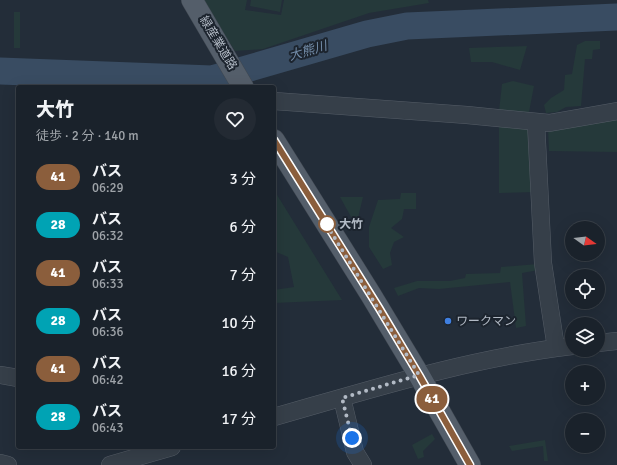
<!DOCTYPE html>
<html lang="ja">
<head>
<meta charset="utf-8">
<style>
	:root { --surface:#1a222b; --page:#232a33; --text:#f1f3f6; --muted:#9fa4a9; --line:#383f47 }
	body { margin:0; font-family:Signika,"Noto Sans JP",sans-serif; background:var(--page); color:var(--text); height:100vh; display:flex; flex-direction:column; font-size:15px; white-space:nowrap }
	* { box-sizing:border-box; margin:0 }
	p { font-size:13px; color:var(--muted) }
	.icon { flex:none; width:22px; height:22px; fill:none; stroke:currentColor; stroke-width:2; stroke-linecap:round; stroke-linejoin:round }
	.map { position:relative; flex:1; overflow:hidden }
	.drawer { position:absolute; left:16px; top:85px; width:260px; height:364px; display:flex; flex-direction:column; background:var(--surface); border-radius:4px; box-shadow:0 4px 16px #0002,0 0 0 1px var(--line) }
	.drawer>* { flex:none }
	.badge { padding:0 8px; border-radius:13px; font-size:14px; line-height:26px }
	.needle { width:26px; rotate:104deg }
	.tools { position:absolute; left:565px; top:221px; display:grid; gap:8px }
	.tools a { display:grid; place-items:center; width:40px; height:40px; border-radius:50%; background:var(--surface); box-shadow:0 4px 16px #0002,0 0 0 1px var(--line); font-size:20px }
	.you { position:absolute; width:20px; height:20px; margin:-10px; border:3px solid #fff; border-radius:50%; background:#1a73e8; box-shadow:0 0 0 6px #1a73e833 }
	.map>.badge { position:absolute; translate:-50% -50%; box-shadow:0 0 0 2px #fff }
	.round { display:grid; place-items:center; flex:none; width:42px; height:42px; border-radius:21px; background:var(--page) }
	.overview { display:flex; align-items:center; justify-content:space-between; height:68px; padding:0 20px }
	h1 { font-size:19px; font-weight:800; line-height:30px }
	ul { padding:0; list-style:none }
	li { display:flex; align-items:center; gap:12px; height:48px; padding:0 20px }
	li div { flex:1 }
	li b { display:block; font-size:15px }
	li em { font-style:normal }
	li .badge { min-width:44px; font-weight:700; text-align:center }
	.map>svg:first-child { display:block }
	.green { fill:#25393a }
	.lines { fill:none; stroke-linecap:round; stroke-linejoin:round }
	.river { stroke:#394c62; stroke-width:27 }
	.minor-casing { stroke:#555d67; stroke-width:18 }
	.major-casing { stroke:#404852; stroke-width:22 }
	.minor { stroke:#363f49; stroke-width:17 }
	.major { stroke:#545e6a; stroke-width:21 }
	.line-casing { stroke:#fff; stroke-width:9 }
	.line { stroke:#8b5e3c; stroke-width:6 }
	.walk { stroke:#b2bac5; stroke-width:4; stroke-dasharray:0 7.2 }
	.stop-dot { fill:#fff; stroke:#8b5e3c; stroke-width:2 }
	.shop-dot { fill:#3f7fe0; stroke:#1c242e; stroke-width:1.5 }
	.labels { text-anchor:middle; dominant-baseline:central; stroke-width:4; stroke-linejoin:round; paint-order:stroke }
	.street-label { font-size:12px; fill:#b2bac5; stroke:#1c242e }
	.stop-label { font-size:12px; font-weight:bold; fill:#b2bac5; stroke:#1c242e; text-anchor:start }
	.poi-label { font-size:12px; fill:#b2bac5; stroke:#1c242e; text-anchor:start }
	.water-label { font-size:13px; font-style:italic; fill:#738ca8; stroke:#1c242e }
</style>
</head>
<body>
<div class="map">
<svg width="617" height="465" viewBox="0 0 617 465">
	<rect width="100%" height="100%" fill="#232d39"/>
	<path class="green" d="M202 0H247L245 10 281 15 284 0H428L429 3 369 13 263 49 235 51Z
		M251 0H282L280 12 250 6Z
		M14 12H20V48H14Z
		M585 41H600V49L593 50 592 59H585L581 106 566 107 557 112 546 113 544 105 551 98 564 90 565 75 572 74 577 45Z
		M527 46 520 70 492 62H471L469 48Z
		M513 81 534 86 529 112 499 111 502 84Z
		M617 115V152L549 151 548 128Z
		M499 126 533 129 536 192 499 193Z
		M274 190 342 300 274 303V290L294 287 288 257 274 251Z
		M401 193H416V209H404L402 219 391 228 404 237 394 242 390 253 392 265 383 269 369 247V227L378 200 400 199Z
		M340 197H363L356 226Z
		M538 264 539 270 522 273 526 326 516 328 510 282 439 289 419 288 398 296 394 288 417 281H450L465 278 466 274 500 273 501 267Z
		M432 434 435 439 423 451 424 457 418 459 412 445Z
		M545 440 548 461H544L543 446 512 451 509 446Z"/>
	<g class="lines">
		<path class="river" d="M0 71 212 79 367 34 407 26 617 17"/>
		<g class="minor-casing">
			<path id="minor" d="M274 101 467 115 549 123 617 111
				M536 122 543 263 556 348
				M598 343 617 341
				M0 375 18 378
				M342 398 355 452 363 465
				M274 417C372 389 470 358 572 346
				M0 463 8 465
				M110 465 172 447"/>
		</g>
		<g class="major-casing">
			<path id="major" d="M192 0 243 87
				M274 140 371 295 419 375 470 465"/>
		</g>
		<use href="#minor" class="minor"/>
		<use href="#major" class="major"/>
	</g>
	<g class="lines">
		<g class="line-casing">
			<path id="line" d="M274 140 379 308 419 375 470 465"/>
		</g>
		<use href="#line" class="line"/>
		<path class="walk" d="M327 224 323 219 419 375 342 398 352 438"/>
	</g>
	<circle class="stop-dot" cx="327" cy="224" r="8"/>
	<circle class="shop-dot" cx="448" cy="321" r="4"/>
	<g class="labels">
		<g class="street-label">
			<text transform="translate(218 43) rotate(59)">緑産業道路</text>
		</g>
		<g class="stop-label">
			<text x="339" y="224">大竹</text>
		</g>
		<g class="poi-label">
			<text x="456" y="321">ワークマン</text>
		</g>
		<g class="water-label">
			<text transform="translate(308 51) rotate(-16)">大熊川</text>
		</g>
	</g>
</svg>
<div class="tools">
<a><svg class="needle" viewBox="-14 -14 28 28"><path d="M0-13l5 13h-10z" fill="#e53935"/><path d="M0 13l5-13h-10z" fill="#9fa4a9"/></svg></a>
<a><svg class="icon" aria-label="locate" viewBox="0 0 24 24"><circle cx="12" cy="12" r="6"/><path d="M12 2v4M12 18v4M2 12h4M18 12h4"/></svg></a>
<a><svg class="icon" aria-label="layers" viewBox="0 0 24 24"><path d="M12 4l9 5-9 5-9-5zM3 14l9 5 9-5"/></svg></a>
<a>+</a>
<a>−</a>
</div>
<div class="you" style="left:352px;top:438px"></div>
<b class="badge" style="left:432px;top:399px;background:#8b5e3c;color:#fff">41</b>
<section class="drawer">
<div class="overview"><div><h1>大竹</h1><p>徒歩 · 2 分 · 140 m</p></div><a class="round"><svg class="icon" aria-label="heart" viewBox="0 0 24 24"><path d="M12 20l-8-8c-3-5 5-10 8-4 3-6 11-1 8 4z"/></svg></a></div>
<ul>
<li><span class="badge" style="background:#8b5e3c;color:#fff">41</span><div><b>バス</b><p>06:29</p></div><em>3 分</em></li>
<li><span class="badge" style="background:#00a3b4;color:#fff">28</span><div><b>バス</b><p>06:32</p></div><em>6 分</em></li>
<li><span class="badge" style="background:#8b5e3c;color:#fff">41</span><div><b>バス</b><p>06:33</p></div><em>7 分</em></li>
<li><span class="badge" style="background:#00a3b4;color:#fff">28</span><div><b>バス</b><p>06:36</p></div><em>10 分</em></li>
<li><span class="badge" style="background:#8b5e3c;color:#fff">41</span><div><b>バス</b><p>06:42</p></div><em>16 分</em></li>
<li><span class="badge" style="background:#00a3b4;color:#fff">28</span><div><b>バス</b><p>06:43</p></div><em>17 分</em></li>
</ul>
</section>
</div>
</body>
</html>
